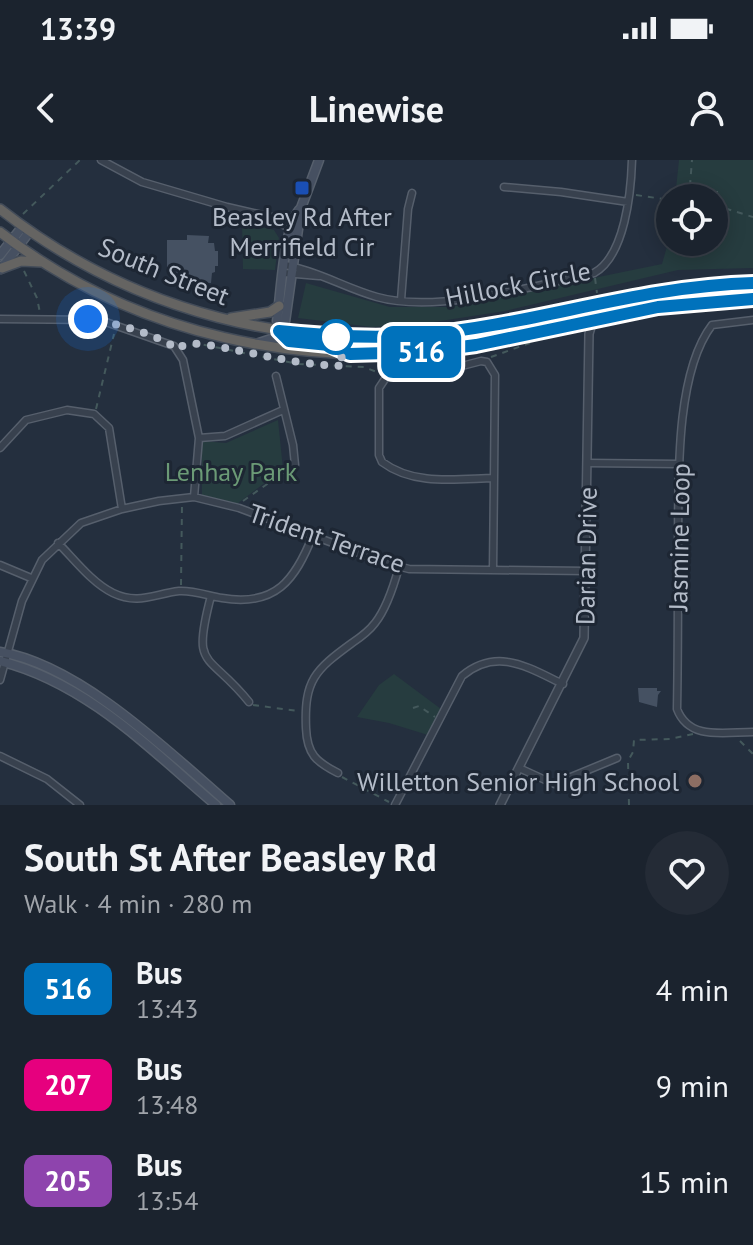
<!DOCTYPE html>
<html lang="en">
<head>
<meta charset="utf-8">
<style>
	:root { --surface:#1b232e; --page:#242b36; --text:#f1f3f6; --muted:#a0a4aa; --line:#39404a }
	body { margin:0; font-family:"PT Sans",sans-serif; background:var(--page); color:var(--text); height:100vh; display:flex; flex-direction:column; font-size:30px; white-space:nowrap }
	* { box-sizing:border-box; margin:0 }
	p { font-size:26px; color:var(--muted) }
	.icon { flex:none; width:44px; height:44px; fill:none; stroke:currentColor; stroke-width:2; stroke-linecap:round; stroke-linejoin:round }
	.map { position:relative; height:645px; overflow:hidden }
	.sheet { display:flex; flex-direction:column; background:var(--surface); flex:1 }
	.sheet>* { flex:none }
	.badge { padding:0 16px; border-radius:12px; font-size:28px; line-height:52px }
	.fabs { position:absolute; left:656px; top:24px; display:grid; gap:16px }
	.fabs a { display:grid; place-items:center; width:72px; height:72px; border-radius:50%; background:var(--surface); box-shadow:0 4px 20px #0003,0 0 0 2px var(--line); font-size:40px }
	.you { position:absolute; width:40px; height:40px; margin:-20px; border:6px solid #fff; border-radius:50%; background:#1a73e8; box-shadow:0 0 0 12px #1a73e833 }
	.map>.badge { position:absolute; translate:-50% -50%; box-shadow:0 0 0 4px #fff }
	.round { display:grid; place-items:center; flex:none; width:84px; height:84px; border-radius:42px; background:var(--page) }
	.headline { display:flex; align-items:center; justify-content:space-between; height:136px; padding:0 24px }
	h1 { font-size:38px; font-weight:800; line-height:60px }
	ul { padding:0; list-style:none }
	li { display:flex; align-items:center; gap:24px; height:96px; padding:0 24px }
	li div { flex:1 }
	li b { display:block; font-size:30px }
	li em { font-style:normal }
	li .badge { min-width:88px; font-weight:700; text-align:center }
	.status { display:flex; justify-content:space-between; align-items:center; height:56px; padding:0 40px; background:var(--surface); direction:ltr }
	.status svg { height:22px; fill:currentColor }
	header { display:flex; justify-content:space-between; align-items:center; height:104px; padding:0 24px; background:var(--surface); font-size:36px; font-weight:800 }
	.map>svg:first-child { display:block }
	.green { fill:#263c3f }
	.building { fill:#455162 }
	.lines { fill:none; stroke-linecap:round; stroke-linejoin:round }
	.minor-casing { stroke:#565f6c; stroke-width:9 }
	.tertiary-casing { stroke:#565f6c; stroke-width:10 }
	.secondary-casing { stroke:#565f6c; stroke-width:11 }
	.trunk-casing { stroke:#434c59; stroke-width:12 }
	.path { stroke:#44595c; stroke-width:2; stroke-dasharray:6 6; stroke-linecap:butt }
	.minor { stroke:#38414e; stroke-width:6 }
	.tertiary { stroke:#38414e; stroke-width:7 }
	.secondary { stroke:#465061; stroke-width:8 }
	.trunk { stroke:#656462; stroke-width:9 }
	.line-casing { stroke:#fff; stroke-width:18 }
	.line { stroke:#0072bc; stroke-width:12 }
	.walk { stroke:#b4bcc9; stroke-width:8; stroke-dasharray:0 14.4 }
	.transit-dot { fill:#1a4fb4; stroke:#1d2633; stroke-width:3 }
	.stop-dot { fill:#fff; stroke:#0072bc; stroke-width:4 }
	.education-dot { fill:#8d6e63; stroke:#1d2633; stroke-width:3 }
	.labels { text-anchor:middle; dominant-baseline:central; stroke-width:6; stroke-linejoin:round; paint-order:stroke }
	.poi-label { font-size:26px; fill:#b4bcc9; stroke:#1d2633 }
	.street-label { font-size:26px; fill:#b4bcc9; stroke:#1d2633 }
	.park-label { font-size:26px; fill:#6b9a76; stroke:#1d2633 }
</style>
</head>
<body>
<div class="status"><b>13:39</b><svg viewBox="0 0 49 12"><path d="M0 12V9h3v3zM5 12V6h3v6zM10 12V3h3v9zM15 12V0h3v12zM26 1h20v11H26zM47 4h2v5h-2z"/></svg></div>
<header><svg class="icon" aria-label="back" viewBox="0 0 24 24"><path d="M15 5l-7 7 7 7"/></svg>Linewise<svg class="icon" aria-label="person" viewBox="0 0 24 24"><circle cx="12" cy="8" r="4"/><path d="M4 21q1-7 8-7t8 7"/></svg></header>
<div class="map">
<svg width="753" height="645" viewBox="0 0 753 645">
	<rect width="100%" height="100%" fill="#242f3e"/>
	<path class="green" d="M679 0H753V108L678 110 505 151 421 164 372 167 298 158 306 123 390 147H451L662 104 670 76V82H714V38H675Z
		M242 62 274 70 279 78 275 110 243 109Z
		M278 260 283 309 237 344 202 339V281L226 283Z
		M394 514 441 549 428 575 389 563 357 557 379 525Z"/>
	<path class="building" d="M187 75 209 76 208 83H214L215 91H218V106H215V112L212 113 211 123 186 122V116H179V113H167V80H187Z
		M638 528H657V531H661L658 535 657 547 639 542Z"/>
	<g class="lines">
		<g class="minor-casing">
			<path id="minor" d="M101 0 142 22 227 47 294 62
				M504 27 561 32 628 42
				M268 58 294 70
				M285 105C318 111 345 128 377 137 437 154 534 126 594 113 625 96 631 32 632 0
				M284 113 319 116
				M401 140 408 49 412 33
				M0 159 100 160 174 186 183 200 199 278 194 337
				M753 160 712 165C673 216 679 332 678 395 678 446 678 498 677 549 689 581 725 572 753 572
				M276 216 293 285 295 305
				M199 278 225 276 283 250
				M0 288 26 260 67 250 94 254 109 268 122 349
				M587 303 679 304
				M58 383C74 399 92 423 113 433 138 445 154 434 179 431 193 430 209 436 222 438 276 447 295 420 313 375
				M0 405 31 418
				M493 410 494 318C456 319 414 326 382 302L379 295V228L387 216 435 213 481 201 487 202 495 215 494 318
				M211 436C191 511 208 491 249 542
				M0 520 22 441 42 400 81 363 122 349 159 341 194 337 239 348 386 403 409 409 587 411
				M0 596 47 619 80 645
				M519 608 554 624 617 598
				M338 613C316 602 307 594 306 568 304 520 315 510 352 483 361 477 369 471 375 463 387 448 394 425 399 407
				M395 645 462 516C497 487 527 507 563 524"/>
		</g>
		<g class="tertiary-casing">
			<path id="tertiary" d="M500 645 584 478 589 174 593 160 590 145"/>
		</g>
		<g class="secondary-casing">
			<path id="secondary" d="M301 48C283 65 281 135 277 161 283 192 323 181 346 192
				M0 95 23 66
				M1 109 30 71
				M256 184 274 178 285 162 301 48 319 0
				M0 492C80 505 170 593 230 645
				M0 501C87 523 150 589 216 645"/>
		</g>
		<g class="trunk-casing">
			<path id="trunk" d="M0 49C130 151 298 196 461 169 558 153 654 125 753 123
				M0 72C133 175 306 212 471 186 513 179 555 167 596 159 648 148 700 141 753 139
				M2 108 21 101 41 102
				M231 158 270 152 279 146"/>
		</g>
		<path class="path" d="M636 35 670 40
			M689 38 692 0
			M714 45 753 57
			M717 45V31
			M23 54 80 0
			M24 111 37 138 40 153
			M595 118 597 133
			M180 187 200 184 298 204 364 207 382 214
			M491 197 530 183
			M96 249 114 174
			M243 341 290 308
			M181 425 182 344
			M253 545 298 551
			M413 548 419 546 435 557
			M740 581 753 594
			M342 617 389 642
			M629 645 628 601 633 592 634 580 670 579 693 574"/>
		<use href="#minor" class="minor"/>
		<use href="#tertiary" class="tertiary"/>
		<use href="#secondary" class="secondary"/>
		<use href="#trunk" class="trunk"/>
	</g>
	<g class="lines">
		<g class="line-casing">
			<path id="line" d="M753 123C639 126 533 165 420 175 373 179 326 176 279 171L289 181 329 185 350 194 423 192 476 185 658 147 753 139"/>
		</g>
		<use href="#line" class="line"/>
		<path class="walk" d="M88 159C112 162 157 174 177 189 184 184 192 183 201 184 251 191 292 205 344 206L336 177"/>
	</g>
	<rect class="transit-dot" x="294" y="20" width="16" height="16" rx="4"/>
	<circle class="stop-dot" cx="336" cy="177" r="16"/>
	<circle class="education-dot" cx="695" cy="621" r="8"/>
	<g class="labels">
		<g class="poi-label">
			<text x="302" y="56">Beasley Rd After<tspan x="302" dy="30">Merrifield Cir</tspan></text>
			<text x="679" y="621" text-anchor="end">Willetton Senior High School</text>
		</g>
		<g class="street-label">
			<text transform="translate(164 111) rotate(22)">South Street</text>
			<text transform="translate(518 124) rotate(-11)">Hillock Circle</text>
			<text transform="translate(679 377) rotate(-89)">Jasmine Loop</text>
			<text transform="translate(327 378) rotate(19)">Trident Terrace</text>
			<text transform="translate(586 396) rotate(-89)">Darian Drive</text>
		</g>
		<g class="park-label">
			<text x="231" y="311">Lenhay Park</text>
		</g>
	</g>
</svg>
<div class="fabs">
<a><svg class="icon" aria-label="locate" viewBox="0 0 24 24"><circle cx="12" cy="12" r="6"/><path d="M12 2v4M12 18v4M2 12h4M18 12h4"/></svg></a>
</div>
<div class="you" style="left:88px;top:159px"></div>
<b class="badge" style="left:421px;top:192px;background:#0072bc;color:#fff">516</b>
</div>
<section class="sheet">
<div class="headline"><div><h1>South St After Beasley Rd</h1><p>Walk · 4 min · 280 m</p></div><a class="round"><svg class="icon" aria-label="heart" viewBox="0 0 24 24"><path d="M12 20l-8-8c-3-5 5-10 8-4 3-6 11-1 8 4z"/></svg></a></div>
<ul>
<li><span class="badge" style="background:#0072bc;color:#fff">516</span><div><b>Bus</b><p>13:43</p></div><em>4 min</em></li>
<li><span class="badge" style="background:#e6007e;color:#fff">207</span><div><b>Bus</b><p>13:48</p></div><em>9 min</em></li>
<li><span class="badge" style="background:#8e44ad;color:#fff">205</span><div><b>Bus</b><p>13:54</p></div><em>15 min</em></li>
</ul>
</section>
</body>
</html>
